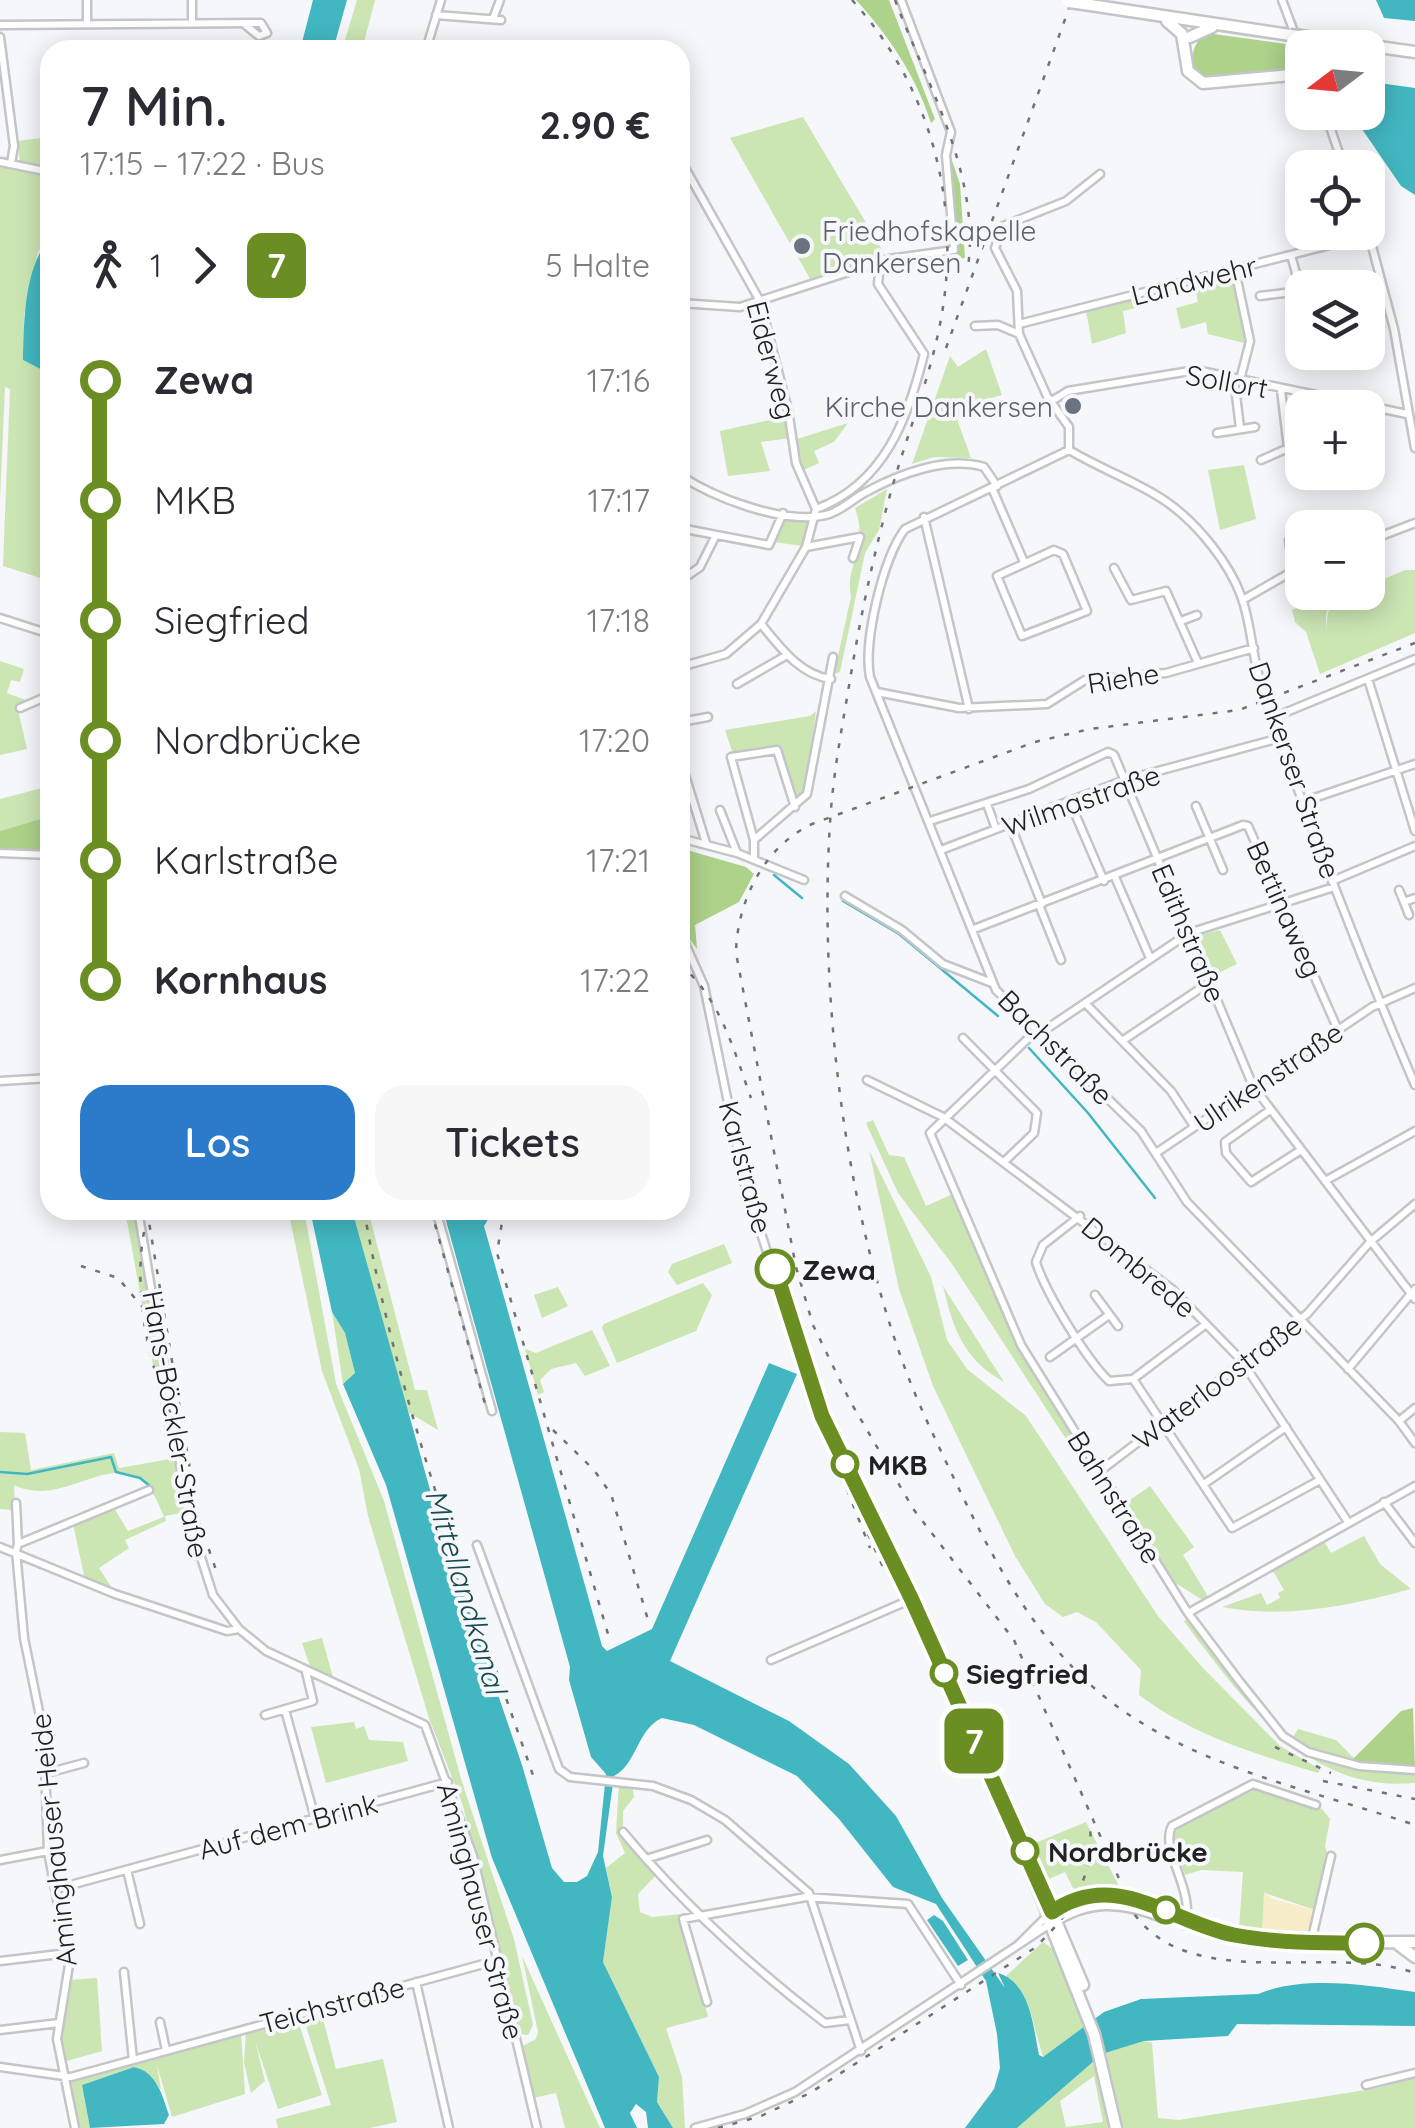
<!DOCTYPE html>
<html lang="de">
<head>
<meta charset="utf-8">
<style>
	:root { --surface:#fff; --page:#f7f7f7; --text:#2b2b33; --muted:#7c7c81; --accent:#2c7aca }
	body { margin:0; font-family:Quicksand,sans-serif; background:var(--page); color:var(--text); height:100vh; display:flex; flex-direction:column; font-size:38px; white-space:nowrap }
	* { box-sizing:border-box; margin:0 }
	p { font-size:32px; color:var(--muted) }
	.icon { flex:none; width:55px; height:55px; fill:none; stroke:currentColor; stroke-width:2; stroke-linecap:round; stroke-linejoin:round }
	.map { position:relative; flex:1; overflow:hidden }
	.side { position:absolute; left:40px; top:40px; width:650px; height:1180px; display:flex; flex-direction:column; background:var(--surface); border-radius:30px; box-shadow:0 5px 25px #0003 }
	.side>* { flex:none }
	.badge { padding:0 20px; border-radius:15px; font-size:35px; line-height:65px }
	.needle { width:65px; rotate:254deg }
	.tools { position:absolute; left:1285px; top:30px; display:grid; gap:20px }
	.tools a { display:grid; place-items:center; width:100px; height:100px; border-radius:20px; background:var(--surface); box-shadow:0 5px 25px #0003; font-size:50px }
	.map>.badge { position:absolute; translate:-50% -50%; box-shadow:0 0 0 5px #fff }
	.legs { display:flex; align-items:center; gap:15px; height:110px; padding:0 40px; font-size:32px }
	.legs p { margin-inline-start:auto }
	.headline { display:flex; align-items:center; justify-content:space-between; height:170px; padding:0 40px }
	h1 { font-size:55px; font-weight:600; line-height:75px }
	.primary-button { display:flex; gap:20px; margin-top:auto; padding:20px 40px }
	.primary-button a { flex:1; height:115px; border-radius:30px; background:var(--accent); color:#fff; font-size:40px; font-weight:600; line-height:115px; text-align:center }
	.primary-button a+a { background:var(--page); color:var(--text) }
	ul { padding:0 40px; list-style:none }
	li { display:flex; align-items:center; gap:35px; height:120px; font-size:38px }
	li i { display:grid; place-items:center; width:15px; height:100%; margin:0 12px; background:currentColor }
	li i::after { content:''; width:25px; height:25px; margin:-12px; border:8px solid; border-radius:50%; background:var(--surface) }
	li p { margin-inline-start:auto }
	li:first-child i { background:linear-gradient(#0000 50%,currentColor 0) }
	li:last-child i { background:linear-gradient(currentColor 50%,#0000 0) }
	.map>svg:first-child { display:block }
	.green { fill:#cbe5b3; fill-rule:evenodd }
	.forest { fill:#add28a }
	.sand { fill:#f7edc8 }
	.water { fill:#42b7c1 }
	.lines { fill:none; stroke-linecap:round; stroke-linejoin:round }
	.stream { stroke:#42b7c1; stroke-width:2.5 }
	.minor-casing { stroke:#c4c5c9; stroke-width:11 }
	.major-casing { stroke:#c4c5c9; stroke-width:15 }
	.minor { stroke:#fff; stroke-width:6 }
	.major { stroke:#fff; stroke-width:10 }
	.rail { stroke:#717274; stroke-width:2.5; stroke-dasharray:5 10; stroke-linecap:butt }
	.major-bridge-casing { stroke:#c4c5c9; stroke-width:15; stroke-linecap:butt }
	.major-bridge { stroke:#fff; stroke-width:10 }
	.line-1-casing { stroke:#fff; stroke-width:22 }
	.line-1 { stroke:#6b8e23; stroke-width:15 }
	.worship-dot { fill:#6b7280; stroke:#f5f7fa; stroke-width:4 }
	.stop-1-dot { fill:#fff; stroke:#6b8e23; stroke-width:5 }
	.labels { text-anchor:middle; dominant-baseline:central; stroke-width:8; stroke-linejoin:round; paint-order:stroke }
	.worship-label { font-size:28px; fill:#5b616d; stroke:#f5f7fa; text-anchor:start }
	.street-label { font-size:28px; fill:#212123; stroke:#f5f7fa }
	.stop-label { font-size:28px; font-weight:bold; fill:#212123; stroke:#f5f7fa; text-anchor:start }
	.water-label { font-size:30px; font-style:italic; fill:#184b4f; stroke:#f5f7fa }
</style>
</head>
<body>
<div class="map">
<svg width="1415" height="2128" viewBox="0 0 1415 2128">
	<rect width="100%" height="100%" fill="#f5f7fa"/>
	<path class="green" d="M357 0H375L362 50H342Z
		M803 117 884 253 812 282 730 138Z
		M50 137V168L20 161 17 141Z
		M0 166 50 175V237L38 252 24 315 23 360 50 374V581L3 566 10 389 5 387 0 499Z
		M1232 273 1248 344 1208 334 1206 322 1181 329 1176 308 1198 302 1194 283Z
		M1138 298 1140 307 1123 311 1126 333 1092 344 1086 311Z
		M986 349 1002 395 975 403 957 419 971 458 934 457 912 464 950 356 958 367Z
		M788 416 791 438 761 442 770 471 728 476 720 431Z
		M848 423 834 442 814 451 819 463 801 471 794 440Z
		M1244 465 1256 519 1220 530 1208 470Z
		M887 489 879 530 865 553 840 672 834 674 851 597C844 563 870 553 855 508Z
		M785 519 809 522 802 546 774 542Z
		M1405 570H1415V633L1320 674 1306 632 1295 622 1292 610 1300 606 1297 600 1311 593H1335L1326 614V630L1328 612 1339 598 1368 592V586Z
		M0 661 24 669 20 682 11 680 7 693 33 703 18 710 27 749 0 755Z
		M816 711 806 792 795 802 779 747 733 754 725 730 810 716Z
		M50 786V816L0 831V799Z
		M1220 930 1237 964 1212 976 1196 936Z
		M873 1120 889 1155 904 1157 926 1206 953 1194 1021 1345 1162 1576 1122 1525 952 1264 898 1193 866 1123Z
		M869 1150 931 1277 947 1340 967 1369 1026 1416 1158 1616 1202 1667 1280 1746 1320 1769 1318 1773C1256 1754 1192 1735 1139 1695L1141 1670 1096 1622 1077 1612 1063 1617 1045 1604 1015 1556 933 1386 899 1289Z
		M125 1210H136L197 1561 192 1560 181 1513 165 1516 166 1521 125 1540 129 1548 99 1568 114 1591 85 1580 73 1524 114 1508 128 1531 164 1517C130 1422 72 1514 14 1485L15 1510 0 1509V1432L25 1433 31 1470 114 1453 119 1468 170 1459Z
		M288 1210H304L336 1384 384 1501 462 1782 514 1939 533 2025 528 2035 518 2034 463 1806 429 1718 368 1516 359 1469 322 1371Z
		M352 1210H368L415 1390H427L438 1430 406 1411Z
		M724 1244 732 1263 677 1285 668 1272 672 1264Z
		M703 1283 712 1295 696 1331 617 1363 602 1328 604 1324Z
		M943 1286 1004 1382C964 1360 953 1329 943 1286Z
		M558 1287 568 1306 542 1318 534 1295Z
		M332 1312 345 1333 355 1374 343 1384Z
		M592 1330 610 1366 585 1376 576 1363 551 1369 540 1380 544 1392 538 1395 525 1349 536 1353Z
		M1150 1486 1194 1547 1183 1555 1209 1598 1204 1601 1171 1580 1123 1505Z
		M1364 1536 1380 1564 1411 1589C1349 1606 1286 1619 1222 1607L1261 1593 1267 1605 1280 1598 1278 1593 1284 1590 1273 1571 1226 1599 1212 1601 1322 1538 1331 1553Z
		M1190 1618 1290 1742 1298 1729 1336 1740 1354 1758 1349 1765 1415 1772V1783C1311 1793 1250 1708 1194 1635L1184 1621Z
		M322 1638 334 1681 312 1672 302 1643Z
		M354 1722 356 1729 364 1726 369 1740 403 1742 408 1761 326 1783 311 1727Z
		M619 1783 632 1784 634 1797 623 1811V1832L659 1872 638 1894 640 1912 652 1917 700 1912 683 1919 708 2017 666 2028 682 2077 685 2128H673L657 2102 659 2077 603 1962 612 1897 606 1868 625 1853 616 1833Z
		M1257 1786 1322 1809 1330 1819 1325 1846 1329 1858 1315 1910 1265 1893 1262 1933 1239 1929 1243 1872 1201 1870 1185 1875 1172 1838C1176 1820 1238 1789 1257 1786Z
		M1086 1822 1119 1886 1075 1892 1065 1872 1044 1881 1028 1846Z
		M1043 1942 1053 1949 1085 2026 1043 2057 1031 2014 1006 1976Z
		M522 1956 600 2128H565L556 2093 533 2098 521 2047 536 2039 538 2032Z
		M97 1978 102 2051 63 2062 60 2035 70 1980Z
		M321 2011 336 2069 383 2059 397 2122 370 2128H278L276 2119 331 2105 305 2023 300 2027 322 2095 278 2109 255 2041 265 2081 251 2093 244 2063 246 2032Z
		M241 2034 245 2094 172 2117 157 2065 161 2090 151 2076 134 2067 82 2085 90 2128H78L70 2079Z
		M1144 2041 1152 2043 1158 2118 1179 2120 1378 2088 1415 2078V2128H1017L1102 2054ZM1094 2076 1103 2122 1066 2127 1060 2101Z"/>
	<path class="forest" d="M856 0H889L935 119 931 123C916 76 889 36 856 0Z
		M1206 33 1293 45 1296 68 1207 78 1194 70C1191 54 1193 44 1206 33Z
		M949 152 960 184 965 258 957 259Z
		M50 816V850L0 848V831Z
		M680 848 746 867 754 874 739 902 695 925 697 949 680 926Z
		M1413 1708 1415 1767 1350 1762 1401 1711Z"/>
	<path class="sand" d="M1264 1892 1273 1899 1315 1910 1308 1939 1262 1933Z"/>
	<path class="water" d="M313 0H347L333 50H300Z
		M1376 0H1415V21L1384 18Z
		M1379 83 1415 88V195L1401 186 1351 113 1368 112V84Z
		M50 237V374L23 360C24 320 24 269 50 237Z
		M310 1210H352L439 1522 522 1765 552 1868 564 1882H577L587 1876 598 1852 606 1774 591 1757 569 1680 570 1667 443 1210H494L484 1226 602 1646 607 1651 652 1629 769 1363 797 1374 670 1661 789 1721 849 1764 896 1816 942 1898 1005 1988 998 1973C1031 1983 1033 2027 1039 2055L1043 2057 1104 2012 1141 1999 1258 1994C1304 1975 1365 1985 1415 1992V2026L1237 2024 1228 2036 1144 2041 1102 2054 1017 2128H965L994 2089 1000 2068 997 2034 986 1981 936 1904 893 1887 839 1819 797 1776 694 1725 662 1718C637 1729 637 1764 614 1776L603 1856 612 1897 603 1962 659 2077 657 2102 673 2128H648L646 2112 636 2104 630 2113 637 2128H605L492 1858 386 1485 343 1384 355 1373 345 1333 332 1312Z
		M934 1915 943 1921 968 1960 958 1966 927 1920Z
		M134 2067C157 2072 162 2095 169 2115L164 2124 90 2128 82 2085Z"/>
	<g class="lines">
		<path class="stream" d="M774 875 802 898
			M843 901 899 934 998 1016
			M1029 1048 1088 1113 1155 1198
			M0 1472 27 1474 111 1457 116 1472 140 1478 150 1486"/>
		<g class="minor-casing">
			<path id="minor" d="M87 0V23
				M192 0V23
				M1282 0 1302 53
				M436 15 501 20
				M493 19 500 0
				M244 24 259 36 267 33
				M0 25 261 23 267 33
				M0 37 14 146 11 163
				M426 50 441 0
				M1325 112 1344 168
				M680 159 760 301 788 410 796 463 816 509 806 547 761 624 726 654 680 667
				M0 162 50 172
				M1369 235 1394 329 1415 448
				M1291 255 1301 291
				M1235 270 1250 341 1240 380
				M1260 296 1301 291
				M680 303 740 307 889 259 954 250 946 155 951 132 901 0
				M1019 324 1369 235
				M975 326 998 325 1019 334
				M1298 350 1302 349
				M1234 379 1240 428
				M1281 390 1288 448
				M1050 402 1068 391 1196 370 1407 414
				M1217 433 1255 427
				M1069 450 905 529C883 558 863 642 870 677L996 990 1141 1131 1187 1202 1399 1421 1415 1443
				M1069 450C1129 485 1166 487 1212 546 1260 607 1243 637 1266 701 1312 831 1361 959 1415 1085
				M1069 450V427L1047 396 1019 334 1017 291 995 248 1003 226 1066 201 1100 174
				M1261 460 1302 442
				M680 475C714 498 785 525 826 515 842 511 852 499 866 492 899 474 946 456 984 467L997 486
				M992 488 1024 562
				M816 509C884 484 908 419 924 354L878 284 880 263
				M924 517 969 709
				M680 528 769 545 783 513
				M1368 541 1415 523
				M806 547 860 537 853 558
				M1054 550 1063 554 1087 611 1022 636 997 576Z
				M1114 568 1131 600 1166 591 1198 663
				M680 581 700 567 715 537
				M1246 598 1293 571 1289 540
				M0 618 50 634
				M1181 621 1197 615
				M761 624C780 647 800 675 831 679
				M1368 679 1415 831
				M737 684 787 655
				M877 692 959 708 1047 704 1085 680 1166 673 1254 648
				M20 708 50 695
				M1272 718 1415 659
				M680 722 708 717
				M680 759 706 843
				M1070 802 1104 881
				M1302 802 1415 764
				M987 804 996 829
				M1196 806 1223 870
				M720 810 737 853
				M930 821 1029 789 1108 752 1114 755 1253 1086 1415 1299
				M1010 824 1042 904
				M680 838 737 853 804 880
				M754 840 807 794 833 657
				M941 850 1125 780 1280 738
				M0 853 50 855
				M754 859V840L731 757 777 750 795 807
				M1115 877 1150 958
				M1332 881 1415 846
				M1399 890 1404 902
				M845 896 902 930 943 964 992 983
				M1039 905 1061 960
				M1409 915 1404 902 1415 898
				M974 929 1243 825 1248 826 1338 1030
				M680 932 704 986 745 1185 813 1391 918 1614 1047 1916 1018 1945
				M1085 1003 1171 1091 1194 1126
				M1039 1028 930 1133 1021 1345 1188 1613 1240 1682 1283 1736 1308 1752 1359 1766 1415 1770
				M1042 1032 1189 933 1334 887
				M963 1038 1037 1113 1034 1133 1005 1161
				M1122 1041 1210 982
				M867 1080 943 1117 1173 1290 1242 1361 1348 1522
				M0 1081 50 1078
				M1270 1110 1225 1142 1226 1153 1251 1182 1301 1150
				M1156 1153 1372 1007 1415 988
				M1325 1181 1415 1131
				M138 1210 190 1523 213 1595 239 1629 266 1651 425 1725 473 1856 537 2128
				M436 1210 492 1411
				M1080 1216 1043 1245 1036 1262C1045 1292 1087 1360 1109 1381L1133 1379 1206 1324
				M1095 1295 1118 1326
				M1050 1357 1109 1315
				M1348 1369 1415 1289
				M1133 1379 1232 1528 1320 1480
				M1399 1421 1415 1408
				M1100 1471 1307 1314 1370 1242 1415 1204
				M1204 1484 1286 1427
				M1384 1502 1415 1543
				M16 1503 18 1544
				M477 1545 559 1769 570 1777 653 1786 691 1800 725 1820 809 1893 861 2051
				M0 1547 115 1594 227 1631 239 1629
				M16 1551 24 1638 44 1736 48 1851 69 1965 57 2039 75 2128
				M16 1551 18 1544 149 1490
				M1188 1613 1415 1486
				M771 1660 912 1599
				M285 1710 315 1818
				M265 1715 313 1701 306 1672
				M47 1773 84 1763
				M623 1832C682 1903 752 1967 825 2023L850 2020
				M1020 1844 1052 1912
				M646 1859 707 1840
				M0 1860 48 1851
				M127 1870 140 1924
				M56 1889 448 1782
				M1185 1925C1196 1891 1159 1850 1172 1826L1253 1784 1316 1805
				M1311 1942 1331 1856
				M0 1961 68 1953
				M124 1972 133 2060
				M416 1982 449 2128
				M707 2002 683 1919 806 1897 908 1904 961 1985
				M160 2022 166 2050
				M0 2030 59 2023
				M0 2067 71 2077 498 1960
				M1366 2085 1415 2073
				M695 2128 745 2114 795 2092 1050 1924"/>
		</g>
		<g class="major-casing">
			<path id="major" d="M1077 3 1290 35
				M1167 21 1182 34 1188 71 1203 83 1302 74
				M1300 36 1415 52
				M1190 37 1212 27
				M1052 1912 1083 1985
				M1051 1923C1088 1898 1121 1900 1162 1916
				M1399 1945 1415 1957
				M1116 2128 1094 2034 1047 1916C1123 1864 1168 1925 1244 1937 1301 1946 1358 1941 1415 1942"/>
		</g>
		<use href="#minor" class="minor"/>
		<use href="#major" class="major"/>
		<path class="rail" d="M852 0C931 87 962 204 941 319 930 379 906 437 890 495 874 553 861 614 851 674 843 722 833 773 830 823 819 995 844 1200 903 1363 919 1407 940 1449 960 1491 996 1565 1036 1639 1100 1693 1187 1766 1309 1789 1415 1825
			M895 0C926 82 981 176 968 267
			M946 348 1072 0
			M1415 643 1239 710 1090 729 1035 742 812 824C764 847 737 901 736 953L796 1267 813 1325 850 1401 914 1510 1014 1640 1135 1915C1194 1994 1330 1943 1415 1973
			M680 964C721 1000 733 1048 751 1098
			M147 1210 198 1518 216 1570
			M364 1210C398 1406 470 1593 535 1781
			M431 1210 485 1404
			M504 1210 497 1253 610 1641
			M144 1232C133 1290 148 1370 175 1422
			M81 1266 118 1278 144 1309
			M801 1332 818 1415 870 1548
			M553 1430 594 1470 611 1494 648 1620
			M868 1534 883 1567
			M1275 1747 1331 1773
			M1323 1781 1415 1799
			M718 2128 761 2116 810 2093 1033 1949C1069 1917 1095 1877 1090 1827"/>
		<g class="major-bridge-casing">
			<path id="major-bridge" d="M1068 2 1077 3
				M1290 35 1300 36"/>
		</g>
		<use href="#major-bridge" class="major-bridge"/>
	</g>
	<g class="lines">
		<g class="line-1-casing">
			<path id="line-1" d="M775 1269 822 1416 912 1600 1052 1912C1116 1868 1170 1922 1234 1935 1276 1943 1321 1943 1364 1943"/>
		</g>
		<use href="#line-1" class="line-1"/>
	</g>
	<g class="worship-dot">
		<circle cx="802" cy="246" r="10"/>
		<circle cx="1073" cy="406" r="10"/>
	</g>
	<g class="stop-1-dot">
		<circle cx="775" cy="1269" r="18"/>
		<circle cx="845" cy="1464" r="12"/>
		<circle cx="944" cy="1673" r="12"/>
		<circle cx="1025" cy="1851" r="12"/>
		<circle cx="1166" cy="1910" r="12"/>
		<circle cx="1364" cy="1943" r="18"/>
	</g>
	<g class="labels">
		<g class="worship-label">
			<text x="822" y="230">Friedhofskapelle<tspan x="822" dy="32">Dankersen</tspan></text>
			<text x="1053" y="406" text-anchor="end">Kirche Dankersen</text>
		</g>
		<g class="street-label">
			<text transform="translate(1194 280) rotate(-14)">Landwehr</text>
			<text transform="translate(772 360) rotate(75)">Eiderweg</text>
			<text transform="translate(1227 381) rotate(10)">Sollort</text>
			<text transform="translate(1123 678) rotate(-9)">Riehe</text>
			<text transform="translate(1295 770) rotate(71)">Dankerser Straße</text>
			<text transform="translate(1081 800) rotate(-19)">Wilmastraße</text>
			<text transform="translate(1285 909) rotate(66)">Bettinaweg</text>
			<text transform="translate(1189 933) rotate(67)">Edithstraße</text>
			<text transform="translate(1056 1047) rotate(45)">Bachstraße</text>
			<text transform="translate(1268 1077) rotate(-34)">Ulrikenstraße</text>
			<text transform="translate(746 1167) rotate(75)">Karlstraße</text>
			<text transform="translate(1139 1267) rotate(40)">Dombrede</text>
			<text transform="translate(1217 1382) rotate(-37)">Waterloostraße</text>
			<text transform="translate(176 1424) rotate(80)">Hans-Böckler-Straße</text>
			<text transform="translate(1115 1497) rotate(58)">Bahnstraße</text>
			<text transform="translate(288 1826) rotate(-15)">Auf dem Brink</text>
			<text transform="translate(53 1840) rotate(-96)">Aminghauser Heide</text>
			<text transform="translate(481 1911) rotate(75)">Aminghauser Straße</text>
			<text transform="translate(332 2005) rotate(-15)">Teichstraße</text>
		</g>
		<g class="stop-label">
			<text x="802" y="1269">Zewa</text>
			<text x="868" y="1464">MKB</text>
			<text x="966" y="1673">Siegfried</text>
			<text x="1048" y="1851">Nordbrücke</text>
		</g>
		<g class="water-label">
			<text transform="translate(466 1591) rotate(73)">Mittellandkanal</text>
		</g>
	</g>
</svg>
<div class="tools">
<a><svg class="needle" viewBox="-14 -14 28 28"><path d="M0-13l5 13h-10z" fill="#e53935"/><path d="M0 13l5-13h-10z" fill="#7c7c81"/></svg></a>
<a><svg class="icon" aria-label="locate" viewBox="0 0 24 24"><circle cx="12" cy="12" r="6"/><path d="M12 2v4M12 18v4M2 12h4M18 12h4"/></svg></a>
<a><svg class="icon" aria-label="layers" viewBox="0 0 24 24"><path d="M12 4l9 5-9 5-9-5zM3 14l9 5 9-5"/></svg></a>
<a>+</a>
<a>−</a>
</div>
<b class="badge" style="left:974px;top:1741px;background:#6b8e23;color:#fff">7</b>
<section class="side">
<div class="headline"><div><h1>7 Min.</h1><p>17:15 – 17:22 · Bus</p></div><b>2.90 €</b></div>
<div class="legs"><svg class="icon" aria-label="walk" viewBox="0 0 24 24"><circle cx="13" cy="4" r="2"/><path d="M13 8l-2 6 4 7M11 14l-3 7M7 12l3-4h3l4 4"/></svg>1<svg class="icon" aria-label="forward" viewBox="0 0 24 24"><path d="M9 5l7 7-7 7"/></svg><b class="badge" style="background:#6b8e23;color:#fff">7</b><p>5 Halte</p></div>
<ul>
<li><i style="color:#6b8e23"></i><b>Zewa</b><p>17:16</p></li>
<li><i style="color:#6b8e23"></i><span>MKB</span><p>17:17</p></li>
<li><i style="color:#6b8e23"></i><span>Siegfried</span><p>17:18</p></li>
<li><i style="color:#6b8e23"></i><span>Nordbrücke</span><p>17:20</p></li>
<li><i style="color:#6b8e23"></i><span>Karlstraße</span><p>17:21</p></li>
<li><i style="color:#6b8e23"></i><b>Kornhaus</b><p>17:22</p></li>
</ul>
<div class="primary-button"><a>Los</a><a>Tickets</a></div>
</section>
</div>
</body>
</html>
